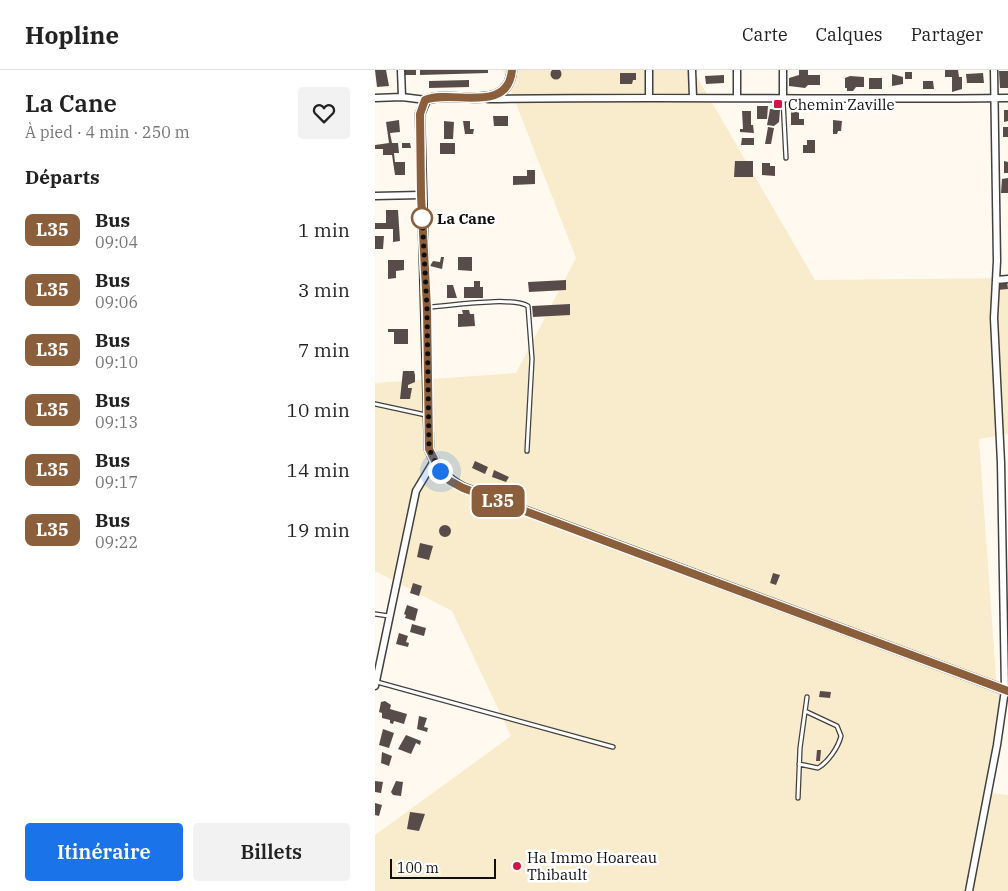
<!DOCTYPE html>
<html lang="fr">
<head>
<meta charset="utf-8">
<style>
	:root { --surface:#fff; --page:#f2f2f2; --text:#222; --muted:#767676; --line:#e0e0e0; --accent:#1a73e8 }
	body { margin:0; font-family:"IBM Plex Serif",serif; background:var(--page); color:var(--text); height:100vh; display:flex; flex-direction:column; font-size:19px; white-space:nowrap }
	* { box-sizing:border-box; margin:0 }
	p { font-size:16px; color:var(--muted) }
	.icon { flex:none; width:28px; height:28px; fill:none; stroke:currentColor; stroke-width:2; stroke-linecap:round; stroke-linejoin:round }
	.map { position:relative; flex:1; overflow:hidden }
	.details { display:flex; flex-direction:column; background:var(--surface); width:375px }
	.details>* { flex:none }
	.badge { padding:0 10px; border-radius:8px; font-size:18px; line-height:32px }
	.scale { position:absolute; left:15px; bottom:12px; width:106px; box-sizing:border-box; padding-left:5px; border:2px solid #0e0e0e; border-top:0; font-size:14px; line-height:18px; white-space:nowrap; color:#0e0e0e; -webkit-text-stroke:4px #fff; paint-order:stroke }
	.you { position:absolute; width:25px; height:25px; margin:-12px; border:4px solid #fff; border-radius:50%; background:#1a73e8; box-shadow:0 0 0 8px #1a73e833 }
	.map>.badge { position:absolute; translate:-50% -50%; box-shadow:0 0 0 2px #fff }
	h2 { padding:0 25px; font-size:19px; line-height:45px }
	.round { display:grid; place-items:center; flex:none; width:52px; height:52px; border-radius:5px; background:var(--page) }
	.head { display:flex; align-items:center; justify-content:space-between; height:85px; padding:0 25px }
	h1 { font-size:24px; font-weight:600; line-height:38px }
	.action { display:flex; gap:10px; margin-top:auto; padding:10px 25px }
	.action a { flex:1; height:58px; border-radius:5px; background:var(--accent); color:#fff; font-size:20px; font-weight:600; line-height:58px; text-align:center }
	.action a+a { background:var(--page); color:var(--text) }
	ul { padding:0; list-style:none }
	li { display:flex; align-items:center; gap:15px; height:60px; padding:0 25px }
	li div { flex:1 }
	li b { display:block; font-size:19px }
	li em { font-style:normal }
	li .badge { min-width:55px; font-weight:700; text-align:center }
	header { display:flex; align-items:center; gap:30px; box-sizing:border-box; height:70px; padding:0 25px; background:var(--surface); border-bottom:1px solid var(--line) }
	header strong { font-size:24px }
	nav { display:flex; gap:28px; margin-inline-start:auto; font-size:18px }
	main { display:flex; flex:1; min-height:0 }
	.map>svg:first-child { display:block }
	.farmland { fill:#f9eccc }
	.building { fill:#584c4a }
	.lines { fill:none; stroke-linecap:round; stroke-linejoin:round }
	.service-casing { stroke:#414141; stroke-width:5.5 }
	.minor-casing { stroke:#414141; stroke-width:9 }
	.secondary-casing { stroke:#303030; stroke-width:11 }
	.service { stroke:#fff; stroke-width:3 }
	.minor { stroke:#fff; stroke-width:6 }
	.secondary { stroke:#ffe5ab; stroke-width:9 }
	.line-casing { stroke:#fff; stroke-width:11 }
	.line { stroke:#8b5e3c; stroke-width:8 }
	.walk { stroke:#0e0e0e; stroke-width:5; stroke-dasharray:0 9 }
	.poi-dot { fill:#ce1744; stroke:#fff; stroke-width:2 }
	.stop-dot { fill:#fff; stroke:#8b5e3c; stroke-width:2.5 }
	.labels { text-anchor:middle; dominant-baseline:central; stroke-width:5; stroke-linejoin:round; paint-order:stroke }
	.poi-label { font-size:15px; fill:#0e0e0e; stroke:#fff; text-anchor:start }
	.stop-label { font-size:15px; font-weight:bold; fill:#0e0e0e; stroke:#fff; text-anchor:start }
</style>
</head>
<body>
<header>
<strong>Hopline</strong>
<nav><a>Carte</a><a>Calques</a><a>Partager</a></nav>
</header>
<main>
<section class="details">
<div class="head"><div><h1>La Cane</h1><p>À pied · 4 min · 250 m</p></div><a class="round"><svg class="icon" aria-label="heart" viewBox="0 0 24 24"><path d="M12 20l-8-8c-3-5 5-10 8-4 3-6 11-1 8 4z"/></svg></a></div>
<h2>Départs</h2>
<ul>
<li><span class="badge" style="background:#8b5e3c;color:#fff">L35</span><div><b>Bus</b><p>09:04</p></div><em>1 min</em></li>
<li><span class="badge" style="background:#8b5e3c;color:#fff">L35</span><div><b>Bus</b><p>09:06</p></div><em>3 min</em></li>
<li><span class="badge" style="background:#8b5e3c;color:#fff">L35</span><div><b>Bus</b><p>09:10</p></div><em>7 min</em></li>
<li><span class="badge" style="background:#8b5e3c;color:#fff">L35</span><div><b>Bus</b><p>09:13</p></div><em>10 min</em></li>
<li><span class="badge" style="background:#8b5e3c;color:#fff">L35</span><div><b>Bus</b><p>09:17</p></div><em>14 min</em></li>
<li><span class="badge" style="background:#8b5e3c;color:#fff">L35</span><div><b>Bus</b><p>09:22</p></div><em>19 min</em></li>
</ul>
<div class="action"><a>Itinéraire</a><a>Billets</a></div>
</section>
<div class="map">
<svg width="633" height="821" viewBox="0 0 633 821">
	<rect width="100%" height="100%" fill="#fff9f0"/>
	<path class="farmland" d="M128 0H318L440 210 633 208V364L604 369 622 622 633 629 615 723 633 725V821H0V765L136 666 77 541 0 501V313L141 303 201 188Z"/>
	<path class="building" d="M175.5 4a5.5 5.5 0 1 1 11 0a5.5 5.5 0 1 1-11 0Z
		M0 0H11L14 16 2 17Z
		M30 0H41V5H30Z
		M45 0H113V3L45 5Z
		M424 0H433V5H445V15H433L430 18 414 16V8L424 5Z
		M570 0H583L584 7H587V19L577 22V7H570Z
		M624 1H633V18H625Z
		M530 2H537V9H530Z
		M245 3H261V10H258L257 14H245Z
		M608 3 609 13H592L591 4Z
		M517 4 528 7V14L517 16Z
		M349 5V13L331 14 330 6Z
		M475 6 489 7V17H481L478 21H472V18H470V8Z
		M494 8H507V19H494Z
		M94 10V17L54 18V11Z
		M548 11H558L559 19H548Z
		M382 36H393L392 49H382Z
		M416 38H424V49H429V55H416Z
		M395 39 405 40 404 52 399 56 392 55Z
		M629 40H633V51L629 52Z
		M367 41H376V55H378L379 63 365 62V59H368Z
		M118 46H133V56H119Z
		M24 50 25 62 15 63 17 73H23L24 83H19L20 92H30V105H20L17 85H8V79H0V75L14 73 11 52Z
		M458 50 467 51 466 61H463L462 64H458Z
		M69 51 79 52 78 69H69Z
		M88 51H95V59H99L98 64H90Z
		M393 57 399 58 396 74H390Z
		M628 57H633V67H628Z
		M367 68H379V75H366Z
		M432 70H440V83H428V75H432Z
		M27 73H35L36 78H27Z
		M65 73H80V84H65Z
		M360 91H378V107H359Z
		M629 91 633 92V103H629Z
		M387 93H395V96H400V106L387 105Z
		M152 100H160V114L138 115V106H152Z
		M633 108V123H626L627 109Z
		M11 140H23L25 171 18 172V159H0V153H11Z
		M0 166H9L8 179H0Z
		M66 187H69L67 199 55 196 58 191 65 192Z
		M83 187H97V201L83 200Z
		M13 190H29V200L21 201V208L13 209Z
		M191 210V220L154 222 153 212Z
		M99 211H105V217H108V228H89V217H99Z
		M623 211H632L633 219 622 220Z
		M72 215H78L82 228H72Z
		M195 234V245L158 247 157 236Z
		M87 240H94L95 244H99L100 256 83 257V244H88Z
		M13 259H33V274H19V262H13Z
		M28 301H39L40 305V312L33 315V318H37L35 329H25Z
		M100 391 113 397 110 404 97 398Z
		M119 400 134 407 131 412 117 407Z
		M64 461a6 6 0 1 1 12 0a6 6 0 1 1-12 0Z
		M45 473 58 476 54 490 42 487Z
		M398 503 405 505 401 515 395 513Z
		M38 513 47 516 44 526 35 523Z
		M32 535 43 539 40 551 30 548 31 545 29 544Z
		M37 554 51 558 49 566 35 562Z
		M24 563 33 566 31 572 34 573 33 577 21 574Z
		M445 621 456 622 455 628 444 627Z
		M10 631 16 635 15 639 32 644 29 654 19 651 18 654 15 653V650L7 648V643L4 642 6 632Z
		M44 646 52 648 49 657 53 658 52 662 42 659Z
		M8 659 19 663 14 678 4 675Z
		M31 665 46 671 45 675 41 673 36 684 23 679Z
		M442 680H446L445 691H441Z
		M7 682 17 686 14 696 6 693Z
		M0 711 8 712 6 723 0 722Z
		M21 711 28 712 26 726 18 725 16 722Z
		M0 733 7 735 4 746 0 745Z
		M35 742 50 744 44 761 32 759Z"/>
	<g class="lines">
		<g class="service-casing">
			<path id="service" d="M408 29 411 88
				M53 237C74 236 136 226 153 236L157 289 152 381
				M0 334 51 345
				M0 544 14 546
				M2 612 238 677
				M424 694 443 698C453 692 463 678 466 666L462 656 430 641
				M423 728 425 678 432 627"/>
		</g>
		<g class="minor-casing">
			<path id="minor" d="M26 0 27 27
				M274 0V26
				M317 0 318 27
				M362 0V28
				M408 0V29
				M0 28 27 27 51 30
				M113 29C286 26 460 30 633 28
				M0 126 46 125
				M621 210 633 209
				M0 616 41 421 59 391
				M594 821 622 675 630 620 626 393 619 248 622 191 619 0"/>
		</g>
		<g class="secondary-casing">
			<path id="secondary" d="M137 0C133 45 77 19 51 30L45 44 54 379C62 398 70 408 89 418L633 621"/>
		</g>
		<use href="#service" class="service"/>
		<use href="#minor" class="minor"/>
		<use href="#secondary" class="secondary"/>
	</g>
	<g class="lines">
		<g class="line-casing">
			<path id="line" d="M137 0C133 45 77 19 50 30L45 44 46 125 52 238 54 379 65 401 75 411 88 418 633 621"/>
		</g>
		<use href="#line" class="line"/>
		<path class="walk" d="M47 148V144L52 238 54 379 65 401"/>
	</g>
	<g class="poi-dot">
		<rect x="398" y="29" width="10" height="10" rx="2.5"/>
		<circle cx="142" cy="796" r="5"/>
	</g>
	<circle class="stop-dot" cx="47" cy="148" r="10"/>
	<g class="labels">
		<g class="poi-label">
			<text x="413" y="34">Chemin Zaville</text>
			<text x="152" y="787">Ha Immo Hoareau<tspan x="152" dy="17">Thibault</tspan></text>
		</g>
		<g class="stop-label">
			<text x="62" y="148">La Cane</text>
		</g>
	</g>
</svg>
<div class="scale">100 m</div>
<div class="you" style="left:65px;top:401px"></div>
<b class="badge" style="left:123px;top:431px;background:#8b5e3c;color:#fff">L35</b>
</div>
</main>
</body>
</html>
